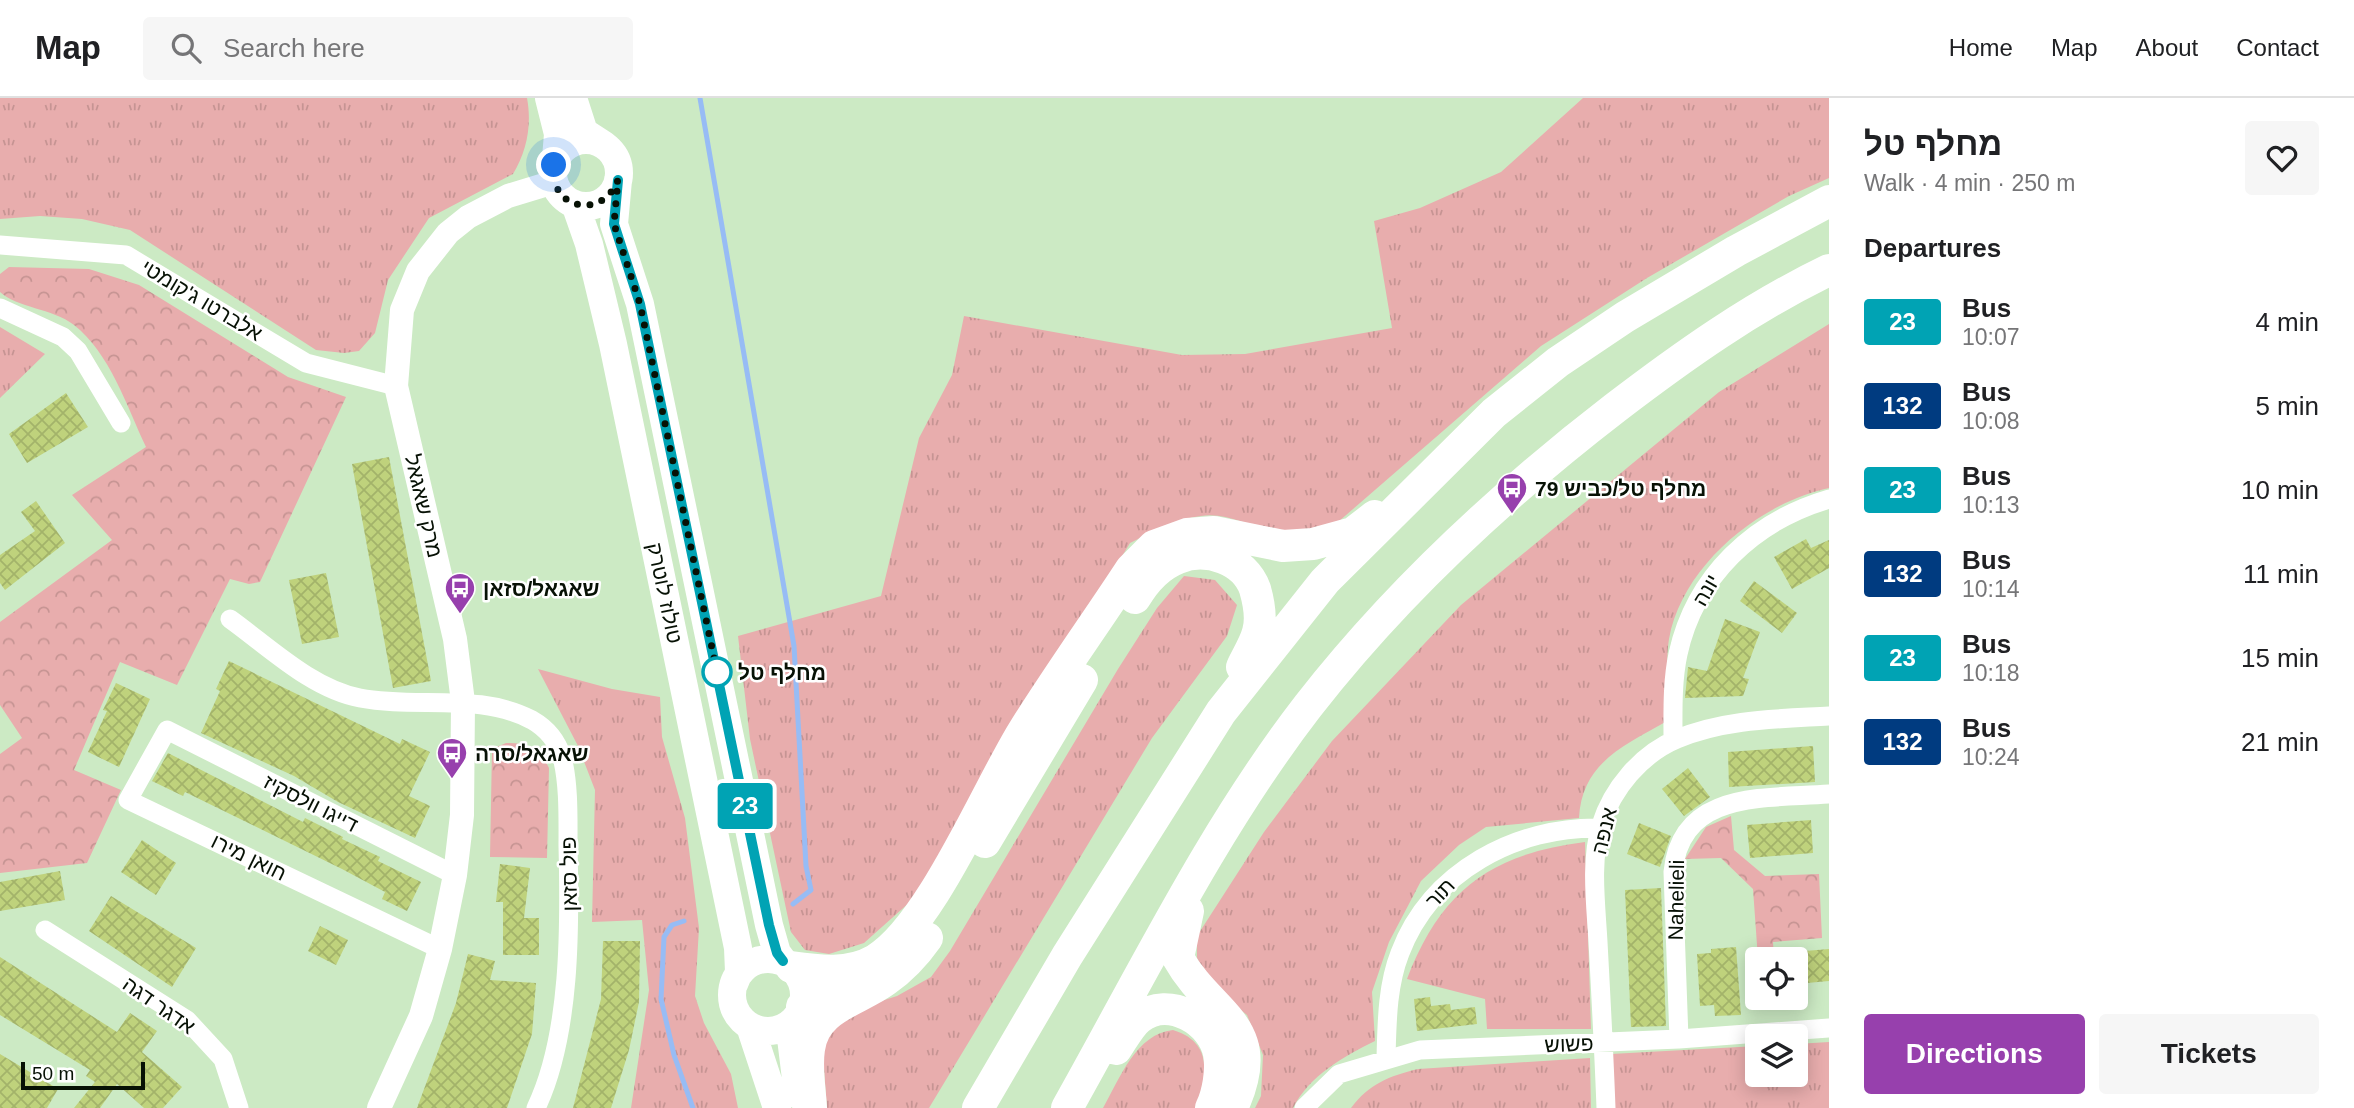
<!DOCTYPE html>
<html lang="en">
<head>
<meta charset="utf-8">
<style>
	:root { --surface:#fff; --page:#f6f6f6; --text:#202124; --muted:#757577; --line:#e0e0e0; --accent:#9740ad }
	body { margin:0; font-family:Arial,Heebo,sans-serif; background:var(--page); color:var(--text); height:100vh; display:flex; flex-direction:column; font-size:26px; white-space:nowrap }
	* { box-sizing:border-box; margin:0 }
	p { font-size:23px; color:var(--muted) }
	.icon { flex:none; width:38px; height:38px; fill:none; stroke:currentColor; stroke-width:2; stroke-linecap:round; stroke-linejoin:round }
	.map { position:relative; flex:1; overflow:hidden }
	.drawer { display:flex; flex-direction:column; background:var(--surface); width:525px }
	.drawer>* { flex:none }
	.badge { padding:0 14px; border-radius:5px; font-size:24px; line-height:46px }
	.fabs { position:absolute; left:1745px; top:849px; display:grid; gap:14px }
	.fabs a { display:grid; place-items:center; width:63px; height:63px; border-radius:7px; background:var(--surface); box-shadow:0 4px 18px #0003; font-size:35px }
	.scale { position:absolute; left:21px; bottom:18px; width:124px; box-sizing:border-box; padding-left:7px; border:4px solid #071105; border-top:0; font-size:19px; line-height:24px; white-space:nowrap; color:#071105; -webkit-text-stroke:5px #fff; paint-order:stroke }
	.you { position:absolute; width:35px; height:35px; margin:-18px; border:5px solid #fff; border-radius:50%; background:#1a73e8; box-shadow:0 0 0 10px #1a73e833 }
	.map>.badge { position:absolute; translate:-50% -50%; box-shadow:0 0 0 4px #fff }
	h2 { padding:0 35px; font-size:26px; line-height:63px }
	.round { display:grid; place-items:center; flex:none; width:74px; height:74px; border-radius:7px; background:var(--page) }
	.summary { display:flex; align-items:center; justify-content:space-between; height:119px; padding:0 35px }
	h1 { font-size:33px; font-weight:600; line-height:52px }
	.cta { display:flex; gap:14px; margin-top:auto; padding:14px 35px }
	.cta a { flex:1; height:80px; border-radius:7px; background:var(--accent); color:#fff; font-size:28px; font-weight:600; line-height:80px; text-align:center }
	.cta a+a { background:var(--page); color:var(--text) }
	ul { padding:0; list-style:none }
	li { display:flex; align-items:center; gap:21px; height:84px; padding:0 35px }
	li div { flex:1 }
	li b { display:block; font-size:26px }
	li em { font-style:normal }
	li .badge { min-width:77px; font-weight:700; text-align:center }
	header { display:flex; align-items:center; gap:42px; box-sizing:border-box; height:98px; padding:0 35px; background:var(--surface); border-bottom:2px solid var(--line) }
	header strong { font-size:33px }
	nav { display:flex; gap:38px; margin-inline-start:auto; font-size:24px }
	.search { width:490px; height:63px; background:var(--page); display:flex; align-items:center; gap:18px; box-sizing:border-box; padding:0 24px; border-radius:7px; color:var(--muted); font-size:26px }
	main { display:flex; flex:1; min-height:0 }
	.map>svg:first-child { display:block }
	.grass { fill:url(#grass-tufts) }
	.park { fill:url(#park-crowns) }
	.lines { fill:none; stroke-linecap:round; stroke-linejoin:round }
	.stream { stroke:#97bcf5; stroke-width:5 }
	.building { fill:url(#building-cross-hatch) }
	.minor { stroke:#fff; stroke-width:19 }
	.tertiary { stroke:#fff; stroke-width:24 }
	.secondary { stroke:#fff; stroke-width:28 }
	.trunk { stroke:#fff; stroke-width:32 }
	.line-casing { stroke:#fff; stroke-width:16 }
	.line { stroke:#00a3b4; stroke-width:10 }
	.walk { stroke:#071105; stroke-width:7; stroke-dasharray:0 12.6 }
	.stop-dot { fill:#fff; stroke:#00a3b4; stroke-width:3.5 }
	.labels { text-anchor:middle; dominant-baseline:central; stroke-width:5; stroke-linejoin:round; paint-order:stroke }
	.street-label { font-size:21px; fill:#071105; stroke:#fff }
	.poi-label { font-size:21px; font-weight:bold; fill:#071105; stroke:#fff; text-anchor:start }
	.stop-label { font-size:21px; font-weight:bold; fill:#071105; stroke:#fff; text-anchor:start }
</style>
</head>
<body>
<header>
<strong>Map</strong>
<div class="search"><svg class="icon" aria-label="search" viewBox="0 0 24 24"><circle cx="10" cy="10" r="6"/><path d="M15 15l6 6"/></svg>Search here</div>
<nav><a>Home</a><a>Map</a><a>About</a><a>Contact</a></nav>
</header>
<main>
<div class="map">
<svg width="1829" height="1010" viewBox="0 0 1829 1010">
	<defs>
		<pattern id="grass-tufts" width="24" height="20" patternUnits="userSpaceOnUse" patternTransform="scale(1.75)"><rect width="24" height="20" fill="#e8adad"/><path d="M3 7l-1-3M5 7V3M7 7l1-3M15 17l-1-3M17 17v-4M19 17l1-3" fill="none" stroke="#c69493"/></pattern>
		<pattern id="park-crowns" width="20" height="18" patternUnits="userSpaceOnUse" patternTransform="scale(1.75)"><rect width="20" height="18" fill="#e8adad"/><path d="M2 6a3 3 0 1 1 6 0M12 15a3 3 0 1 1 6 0" fill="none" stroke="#c69493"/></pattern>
		<pattern id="building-cross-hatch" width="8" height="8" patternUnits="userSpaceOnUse" patternTransform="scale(1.75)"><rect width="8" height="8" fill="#bfd27c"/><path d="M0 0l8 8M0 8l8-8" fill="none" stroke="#a3b36a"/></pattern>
	</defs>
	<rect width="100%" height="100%" fill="#cceac4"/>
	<path class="grass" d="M0 0H527C532 27 527 53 513 76L429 120 388 182 375 235 359 253 344 255 316 252 130 132 82 121 40 118 0 121Z
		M1583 0H1829V80L1789 98 1647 180 1541 248 1330 431C1311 433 1290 436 1271 432 1248 428 1225 414 1201 418 1176 421 1153 434 1130 445L920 795 864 845 829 856 805 852 791 834 750 641 738 538 881 498 919 340 952 277 964 218 1182 257 1245 256 1392 230 1374 123 1420 110 1501 74Z
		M1829 226V390C1759 405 1682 468 1669 541 1665 566 1669 596 1669 622 1625 647 1582 664 1579 720L1486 729 1459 747 1421 783 1389 844 1372 894 1375 943C1343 959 1310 977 1293 1010H1255L1261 998 1263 957 1247 917 1214 891 1197 860V838L1264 734 1332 643 1461 507 1719 294Z
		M0 229 45 256 0 300Z
		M1184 478 1215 482 1237 507 1227 538 1152 640 929 1010H827L822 945 853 912 897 898 931 879 950 853 1118 571 1157 510Z
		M538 571 612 591 660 599 662 639 685 720 699 830 695 898 704 925 731 976 738 1010H631L649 892 642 822 592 824 595 692 578 648Z
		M1585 744 1591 931H1487L1485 901 1407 881C1441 792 1491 756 1585 744Z
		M1173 932C1213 944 1208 978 1195 1010H1103C1120 980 1136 936 1173 932Z
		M1829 944V1010H1614L1611 956 1757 948V976H1796V946Z
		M1590 960 1591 1010H1351C1369 986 1389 978 1418 971Z"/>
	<path class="park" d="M9 169 89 171 139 187 288 279 346 299 260 484 249 486 230 481 177 587 120 564 74 672 121 692 87 765 0 775V656L22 640 0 607V524L112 442 72 397 146 349C127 309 110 255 74 227 52 210 17 210 0 194V176Z
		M506 645C526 644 540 651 549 670L547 760 490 759 492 651Z
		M1731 718 1734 752 1765 778 1819 776 1822 840 1773 844 1774 861H1758L1753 791 1721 760 1685 761 1706 729Z"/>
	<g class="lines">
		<path class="stream" d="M700 0 794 548 806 768 811 792 793 806
			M684 823 672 827 664 839 661 901 674 957 693 1010"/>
	</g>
	<path class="building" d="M66 295 88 329 27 365 9 336Z
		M389 359 431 583 393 590 352 366Z
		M36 403 65 445 5 492 0 485V457L35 433 21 414Z
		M1806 441 1811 450 1829 442V470L1792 491 1774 459Z
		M326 475 339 539 302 546 289 482Z
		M1754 483 1797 515 1782 535 1740 503Z
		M1725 521 1760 534 1743 580 1749 581 1743 598 1685 600 1688 569 1707 573Z
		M229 563 400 646 402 641 430 654 409 698 430 708 415 740 338 704 294 678 201 635 220 593 216 591Z
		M116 585 150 601 119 669 88 654 107 613 103 612Z
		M1813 648 1815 684 1729 689 1728 654Z
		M168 655 303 724 305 720 343 739 342 741 380 759 378 763 421 784 407 813 382 801 385 794 342 771 185 694 183 698 152 683Z
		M1688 670 1710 699 1684 718 1662 691Z
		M1811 722 1813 755 1750 760 1747 727Z
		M1639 725 1671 738 1660 769 1627 756Z
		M142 742 176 765 156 797 121 774Z
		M500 766 530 770 524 820H539V857H503V804H496Z
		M60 773 65 802 0 813V784Z
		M1661 790 1666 928 1631 929 1625 792Z
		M111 798 196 850 172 889 89 833Z
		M320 828 348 842 336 867 308 853Z
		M603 843H640L639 904 629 952 611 1010H573L601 901Z
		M1736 849 1741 917 1715 918 1714 907 1700 908 1697 856 1711 855V851Z
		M1829 851V883L1807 885 1805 853Z
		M468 856 495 863 490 882 536 885 532 936 507 1010H417L456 905Z
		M0 859 117 934 130 915 157 933 142 954 182 989 163 1010H144L117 986 100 1010H74L95 984 86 978 90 972 0 917Z
		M1430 899 1431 908 1450 906 1451 912 1475 909 1477 926 1417 933 1414 901Z
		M0 956 58 991 47 1010H0Z"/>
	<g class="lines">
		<path class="minor" d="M0 147 126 157 306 265 396 288
			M0 210 63 239 78 253 121 325
			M230 521C269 549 312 591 360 600 417 611 479 594 532 622 546 630 557 643 562 659 569 686 568 720 568 748 570 828 571 937 536 1010
			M1673 642C1673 614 1672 584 1678 556 1695 478 1754 423 1829 401
			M45 832 187 922 223 961 239 1010
			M440 851 128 702 167 632 455 777
			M1679 941 1673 774C1681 691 1767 701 1829 696
			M1386 960C1387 925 1387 888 1400 855 1431 773 1517 728 1601 730
			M1304 1010 1339 976 1420 952 1679 941 1829 930
			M1606 1010C1604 955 1601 900 1598 844 1596 807 1590 764 1601 727 1612 691 1641 656 1677 641 1725 621 1777 621 1829 618"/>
		<path class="tertiary" d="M379 1010 421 918 440 851 455 777 462 717 463 604 455 541 396 288 402 212 418 173 448 135 468 119 508 98 554 84"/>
		<path class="secondary" d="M549 0 558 36 556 60
			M573 0 584 34 604 47
			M553 75a33 33 0 1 1 66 0a33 33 0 1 1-66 0Z
			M618 82 614 126 640 206 769 827 777 855 783 863
			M575 106 589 146 613 246 738 850 739 874 734 886
			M732 897a36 36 0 1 1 72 0a36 36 0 1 1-72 0Z
			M796 920 791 940 798 997
			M750 928 777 1010"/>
		<path class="trunk" d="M1135 500C1145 483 1160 467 1178 460 1207 448 1245 462 1255 491 1259 505 1262 520 1258 534 1255 546 1247 558 1242 569
			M985 744 1082 582
			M1188 813 1178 860C1211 919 1271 927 1232 1010
			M791 869C819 873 849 877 875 862 930 829 986 694 1022 635 1056 580 1095 526 1131 471L1154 448 1187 436 1214 434 1283 448 1313 446 1353 435 1375 418
			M802 909 821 895 860 882
			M1116 951C1123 941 1130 927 1139 920 1169 897 1213 923 1219 956 1222 972 1218 996 1211 1010
			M811 1010C810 991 806 970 809 951 814 909 858 903 886 882 903 870 915 857 927 840
			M978 1010 1067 858 1221 614 1325 483 1494 315 1558 264 1625 219 1736 153 1829 103
			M1067 1010C1143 875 1213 731 1308 608 1396 495 1502 397 1615 310 1683 258 1752 209 1829 172"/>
	</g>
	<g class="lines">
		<g class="line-casing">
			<path id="line" d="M618 82 614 126 640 206 769 827 777 855 783 863"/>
		</g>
		<use href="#line" class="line"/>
		<path class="walk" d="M554 67C548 111 602 123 618 82L614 126 640 206 717 574"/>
	</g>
	<defs>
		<g id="bus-pin" transform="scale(1.575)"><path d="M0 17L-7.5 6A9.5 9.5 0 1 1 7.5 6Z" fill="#9740ad" stroke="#fff"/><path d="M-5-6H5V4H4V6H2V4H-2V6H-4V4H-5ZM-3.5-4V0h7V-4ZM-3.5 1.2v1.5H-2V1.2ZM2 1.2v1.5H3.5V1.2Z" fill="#fff"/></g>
	</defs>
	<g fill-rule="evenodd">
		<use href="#bus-pin" x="1512" y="390"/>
		<use href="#bus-pin" x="460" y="490"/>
		<use href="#bus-pin" x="452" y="655"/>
	</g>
	<circle class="stop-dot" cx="717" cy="574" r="14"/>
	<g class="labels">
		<g class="street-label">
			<text transform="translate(202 202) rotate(31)">אלברטו ג'קומטי</text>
			<text transform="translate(424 408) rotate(77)">מרק שאגאל</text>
			<text transform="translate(1706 492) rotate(-60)">יונה</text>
			<text transform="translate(665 495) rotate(78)">טולוז לוטרק</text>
			<text transform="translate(311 705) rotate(27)">דייגו וולסקיז</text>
			<text transform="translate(1604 733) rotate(-76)">אנפה</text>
			<text transform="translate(249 759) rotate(26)">חואן מירו</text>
			<text transform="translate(569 776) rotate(-91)">פול סזאן</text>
			<text transform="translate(1440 795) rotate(-47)">תור</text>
			<text transform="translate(1676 802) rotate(-89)">Nahelieli</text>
			<text transform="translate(159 907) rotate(35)">אדגר דגה</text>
			<text transform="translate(1569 946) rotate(-2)">פשוש</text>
		</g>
		<g class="poi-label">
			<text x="1535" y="390">מחלף טל/כביש 79</text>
			<text x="483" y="490">שאגאל/סזאן</text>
			<text x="475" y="655">שאגאל/סרה</text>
		</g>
		<g class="stop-label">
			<text x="738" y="574">מחלף טל</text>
		</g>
	</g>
</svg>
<div class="fabs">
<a><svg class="icon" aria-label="locate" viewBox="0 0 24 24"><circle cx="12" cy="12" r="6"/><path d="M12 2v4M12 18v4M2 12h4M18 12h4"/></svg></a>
<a><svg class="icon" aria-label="layers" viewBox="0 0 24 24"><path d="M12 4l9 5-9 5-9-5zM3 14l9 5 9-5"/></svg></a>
</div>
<div class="scale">50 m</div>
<div class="you" style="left:554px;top:67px"></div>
<b class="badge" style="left:745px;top:708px;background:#00a3b4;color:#fff">23</b>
</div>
<section class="drawer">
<div class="summary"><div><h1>מחלף טל</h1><p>Walk · 4 min · 250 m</p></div><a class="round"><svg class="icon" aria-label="heart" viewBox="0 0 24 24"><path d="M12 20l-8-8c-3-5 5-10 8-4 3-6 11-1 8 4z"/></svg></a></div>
<h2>Departures</h2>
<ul>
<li><span class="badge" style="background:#00a3b4;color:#fff">23</span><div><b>Bus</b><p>10:07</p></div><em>4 min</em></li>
<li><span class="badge" style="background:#003b80;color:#fff">132</span><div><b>Bus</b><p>10:08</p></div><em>5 min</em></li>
<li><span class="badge" style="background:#00a3b4;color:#fff">23</span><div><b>Bus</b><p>10:13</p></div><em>10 min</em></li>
<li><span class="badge" style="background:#003b80;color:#fff">132</span><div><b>Bus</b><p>10:14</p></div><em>11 min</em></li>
<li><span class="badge" style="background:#00a3b4;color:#fff">23</span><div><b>Bus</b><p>10:18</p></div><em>15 min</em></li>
<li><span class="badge" style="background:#003b80;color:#fff">132</span><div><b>Bus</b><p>10:24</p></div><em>21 min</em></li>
</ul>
<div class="cta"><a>Directions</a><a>Tickets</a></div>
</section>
</main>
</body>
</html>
